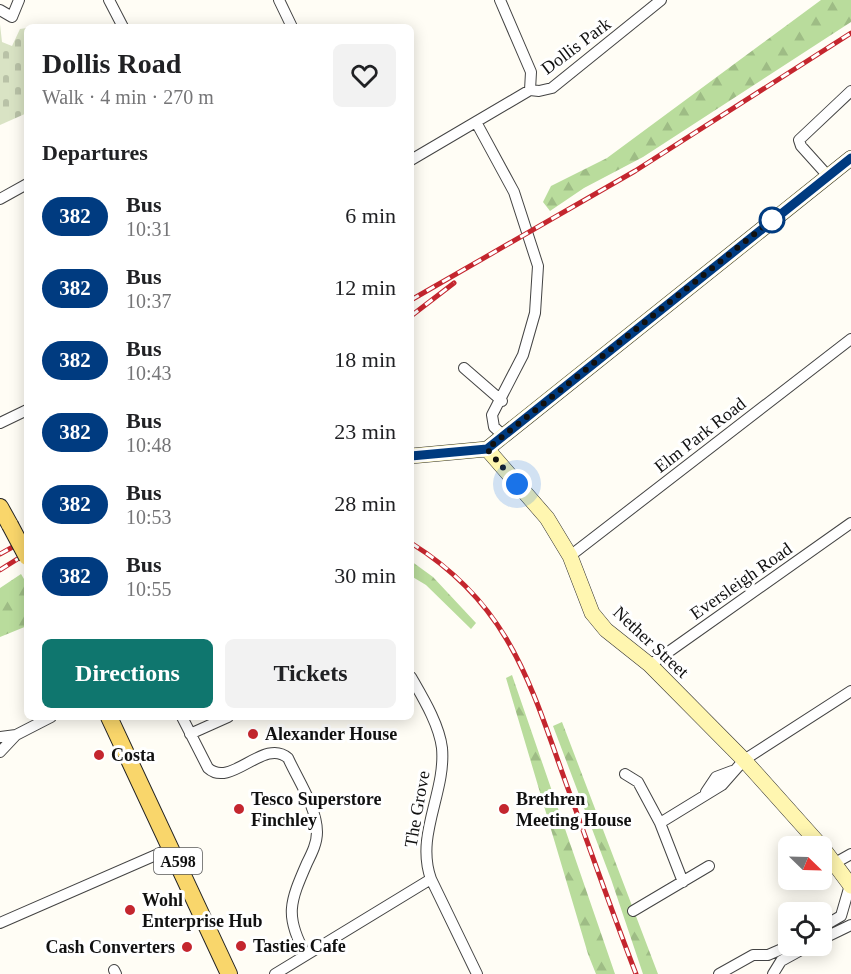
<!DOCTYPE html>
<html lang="en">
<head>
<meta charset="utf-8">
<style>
	:root { --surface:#fff; --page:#f2f2f2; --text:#202124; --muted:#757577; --accent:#0f766e }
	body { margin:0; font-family:"Times New Roman",serif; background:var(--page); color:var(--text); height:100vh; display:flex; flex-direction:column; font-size:22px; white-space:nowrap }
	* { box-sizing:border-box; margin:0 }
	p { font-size:20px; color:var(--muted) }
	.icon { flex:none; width:33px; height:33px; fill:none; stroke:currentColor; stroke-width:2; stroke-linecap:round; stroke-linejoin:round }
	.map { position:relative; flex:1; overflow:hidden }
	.panel { position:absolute; left:24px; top:24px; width:390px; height:696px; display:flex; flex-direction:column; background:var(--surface); border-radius:9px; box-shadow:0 3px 15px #0003 }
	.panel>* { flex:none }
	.badge { padding:0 12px; border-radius:20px; font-size:21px; line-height:39px }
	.needle { width:39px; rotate:113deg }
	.fabs { position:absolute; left:778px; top:836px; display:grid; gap:12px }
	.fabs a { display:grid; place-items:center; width:54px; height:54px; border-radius:9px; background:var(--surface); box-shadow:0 3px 15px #0003; font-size:30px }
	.you { position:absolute; width:30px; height:30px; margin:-15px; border:4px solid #fff; border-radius:50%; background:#1a73e8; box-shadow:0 0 0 9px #1a73e833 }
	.map>.badge { position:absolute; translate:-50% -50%; box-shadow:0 0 0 3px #fff }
	h2 { padding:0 18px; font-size:22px; line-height:54px }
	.round { display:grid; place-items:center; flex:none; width:63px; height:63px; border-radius:9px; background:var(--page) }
	.summary { display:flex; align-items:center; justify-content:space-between; height:102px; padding:0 18px }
	h1 { font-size:28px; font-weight:600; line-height:45px }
	.action { display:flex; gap:12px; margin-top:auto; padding:12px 18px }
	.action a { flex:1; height:69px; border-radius:9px; background:var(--accent); color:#fff; font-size:24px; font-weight:600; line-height:69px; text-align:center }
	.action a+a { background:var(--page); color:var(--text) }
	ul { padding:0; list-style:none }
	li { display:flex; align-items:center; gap:18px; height:72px; padding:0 18px }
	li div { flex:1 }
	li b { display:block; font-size:22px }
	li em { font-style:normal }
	li .badge { min-width:66px; font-weight:700; text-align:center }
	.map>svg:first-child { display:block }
	.forest { fill:url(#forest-firs) }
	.cemetery { fill:url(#cemetery-stones) }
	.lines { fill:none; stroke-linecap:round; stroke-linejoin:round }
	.street-casing { stroke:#444; stroke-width:12 }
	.secondary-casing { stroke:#333; stroke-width:16 }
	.primary-casing { stroke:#222; stroke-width:18 }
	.street { stroke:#fff; stroke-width:10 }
	.secondary { stroke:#fff6b0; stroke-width:15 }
	.primary { stroke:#f9d66b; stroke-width:16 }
	.rail-casing { stroke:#c4262e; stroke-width:5 }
	.rail { stroke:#fff; stroke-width:3; stroke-dasharray:9; stroke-linecap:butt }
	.primary-bridge-casing { stroke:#222; stroke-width:18; stroke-linecap:butt }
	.primary-bridge { stroke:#f9d66b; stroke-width:16 }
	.line-casing { stroke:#fff; stroke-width:14 }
	.line { stroke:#003b80; stroke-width:9 }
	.walk { stroke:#111; stroke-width:6; stroke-dasharray:0 10.8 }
	.stop-dot { fill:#fff; stroke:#003b80; stroke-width:3 }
	.poi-dot { fill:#c4262e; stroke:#fff; stroke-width:2 }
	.labels { text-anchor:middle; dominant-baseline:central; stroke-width:6; stroke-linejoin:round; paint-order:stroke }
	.shield { fill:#fff; stroke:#585858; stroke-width:1.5 }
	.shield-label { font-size:16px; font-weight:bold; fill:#111 }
	.street-label { font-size:18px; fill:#111; stroke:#fff }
	.poi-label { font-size:18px; font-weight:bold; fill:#111; stroke:#fff; text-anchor:start }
</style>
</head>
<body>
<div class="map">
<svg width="851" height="974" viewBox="0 0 851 974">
	<defs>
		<pattern id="forest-firs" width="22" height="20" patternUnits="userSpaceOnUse" patternTransform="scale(1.5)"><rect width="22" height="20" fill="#b9dc9c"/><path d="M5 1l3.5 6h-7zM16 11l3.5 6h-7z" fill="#9ebc85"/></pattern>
		<pattern id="cemetery-stones" width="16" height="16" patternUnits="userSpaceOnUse" patternTransform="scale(1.5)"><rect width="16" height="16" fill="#d9e3c4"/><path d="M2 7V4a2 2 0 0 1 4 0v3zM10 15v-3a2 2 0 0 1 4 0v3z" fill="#b9c2a7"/></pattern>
	</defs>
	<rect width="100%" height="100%" fill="#fffdf5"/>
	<path class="forest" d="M821 0H851V22L643 157 584 188 550 211 543 202 551 186 607 158Z
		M411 561 433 577 476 623 471 629 426 585 411 576Z
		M21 574 27 584V606L24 608 27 626 0 637V588Z
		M512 675 615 974H596L588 954 506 678Z
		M562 722 658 974H643L611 879 553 726Z"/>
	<path class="cemetery" d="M0 24 2 42 12 46 20 29 27 28V113L0 125Z"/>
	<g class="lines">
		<g class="street-casing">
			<path id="street" d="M109 0 123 27
				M279 0 292 27
				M500 0 531 72 530 90
				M0 10 12 17 19 0
				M476 122 514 192 538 266 535 313 523 355 492 415 494 427 504 436
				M411 160 530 90 539 91 552 88 661 0
				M828 176 801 146 799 140 851 91
				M0 199 27 184
				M464 368 502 401
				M0 423 27 410
				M570 556 851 339
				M650 665 851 523
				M182 717 208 768C231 789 264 737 288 758 298 780 317 808 317 832 317 843 312 853 307 863 290 902 284 916 306 955
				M190 734 228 717
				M0 737 16 735
				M0 752 16 735 51 717
				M625 774 638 782 660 823
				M706 792 716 777 732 771
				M835 863 851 854
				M431 879 477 974
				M683 882 660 823 722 785 744 760 851 691
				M633 911 709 866
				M0 923 172 848
				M822 927 841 916 850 885
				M822 939 851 925
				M114 970 116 974
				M275 974 431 879C415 835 446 793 442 748 439 724 423 698 411 677
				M719 974 753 955H768L791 945
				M773 974 781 961 810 945"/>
		</g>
		<g class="secondary-casing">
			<path id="secondary" d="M487 449 547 518 570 556 592 613 606 630 650 665 744 760 821 846
				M411 456 487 449 851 158
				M822 847 851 886"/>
		</g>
		<g class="primary-casing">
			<path id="primary" d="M0 507 10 525
				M109 717 229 974"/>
		</g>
		<use href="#street" class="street"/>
		<use href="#secondary" class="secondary"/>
		<use href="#primary" class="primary"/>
		<g class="rail-casing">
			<path id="rail" d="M411 300 635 171 851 33
				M411 316 454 283
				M411 543C510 605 530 683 567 786 590 849 612 912 636 974
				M0 554 27 539
				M0 570 27 553"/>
		</g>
		<use href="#rail" class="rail"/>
		<g class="primary-bridge-casing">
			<path id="primary-bridge" d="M10 525 27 557"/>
		</g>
		<use href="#primary-bridge" class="primary-bridge"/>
	</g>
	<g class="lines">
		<g class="line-casing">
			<path id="line" d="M411 456 487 449 851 158"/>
		</g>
		<use href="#line" class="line"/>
		<path class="walk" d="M517 484 487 449 772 220"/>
	</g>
	<circle class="stop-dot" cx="772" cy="220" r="12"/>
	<g class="poi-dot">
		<circle cx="253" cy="734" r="6"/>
		<circle cx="99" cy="755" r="6"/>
		<circle cx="239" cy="809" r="6"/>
		<circle cx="504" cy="809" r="6"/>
		<circle cx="130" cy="910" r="6"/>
		<circle cx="241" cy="946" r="6"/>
		<circle cx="187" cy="947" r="6"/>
	</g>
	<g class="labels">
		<rect class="shield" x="154" y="848" width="48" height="26" rx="4.5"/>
		<g class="shield-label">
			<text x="178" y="861">A598</text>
		</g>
		<g class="street-label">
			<text transform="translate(576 46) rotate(-37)">Dollis Park</text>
			<text transform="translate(700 435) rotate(-38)">Elm Park Road</text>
			<text transform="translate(741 581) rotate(-35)">Eversleigh Road</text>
			<text transform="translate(651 642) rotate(43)">Nether Street</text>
			<text transform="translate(417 809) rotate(-80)">The Grove</text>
		</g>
		<g class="poi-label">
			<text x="265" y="734">Alexander House</text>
			<text x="111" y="755">Costa</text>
			<text x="251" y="799">Tesco Superstore<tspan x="251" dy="21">Finchley</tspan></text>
			<text x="516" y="799">Brethren<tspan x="516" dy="21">Meeting House</tspan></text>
			<text x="142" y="900">Wohl<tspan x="142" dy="21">Enterprise Hub</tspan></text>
			<text x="253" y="946">Tasties Cafe</text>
			<text x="175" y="947" text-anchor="end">Cash Converters</text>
		</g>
	</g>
</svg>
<div class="fabs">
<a><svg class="needle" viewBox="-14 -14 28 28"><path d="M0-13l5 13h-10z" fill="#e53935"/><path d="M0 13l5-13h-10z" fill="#757577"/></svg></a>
<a><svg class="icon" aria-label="locate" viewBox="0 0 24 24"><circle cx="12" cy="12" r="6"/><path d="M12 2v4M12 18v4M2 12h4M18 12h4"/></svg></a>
</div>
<div class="you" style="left:517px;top:484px"></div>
<section class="panel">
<div class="summary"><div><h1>Dollis Road</h1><p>Walk · 4 min · 270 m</p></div><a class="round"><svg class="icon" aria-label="heart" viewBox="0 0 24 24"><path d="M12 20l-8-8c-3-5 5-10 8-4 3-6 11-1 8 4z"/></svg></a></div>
<h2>Departures</h2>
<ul>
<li><span class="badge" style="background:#003b80;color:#fff">382</span><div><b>Bus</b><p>10:31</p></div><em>6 min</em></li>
<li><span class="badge" style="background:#003b80;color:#fff">382</span><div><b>Bus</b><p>10:37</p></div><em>12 min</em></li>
<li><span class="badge" style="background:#003b80;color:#fff">382</span><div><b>Bus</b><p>10:43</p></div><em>18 min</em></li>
<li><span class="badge" style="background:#003b80;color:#fff">382</span><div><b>Bus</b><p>10:48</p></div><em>23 min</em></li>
<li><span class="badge" style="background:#003b80;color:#fff">382</span><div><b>Bus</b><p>10:53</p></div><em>28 min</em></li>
<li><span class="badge" style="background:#003b80;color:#fff">382</span><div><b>Bus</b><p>10:55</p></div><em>30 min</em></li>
</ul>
<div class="action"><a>Directions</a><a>Tickets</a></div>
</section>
</div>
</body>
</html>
